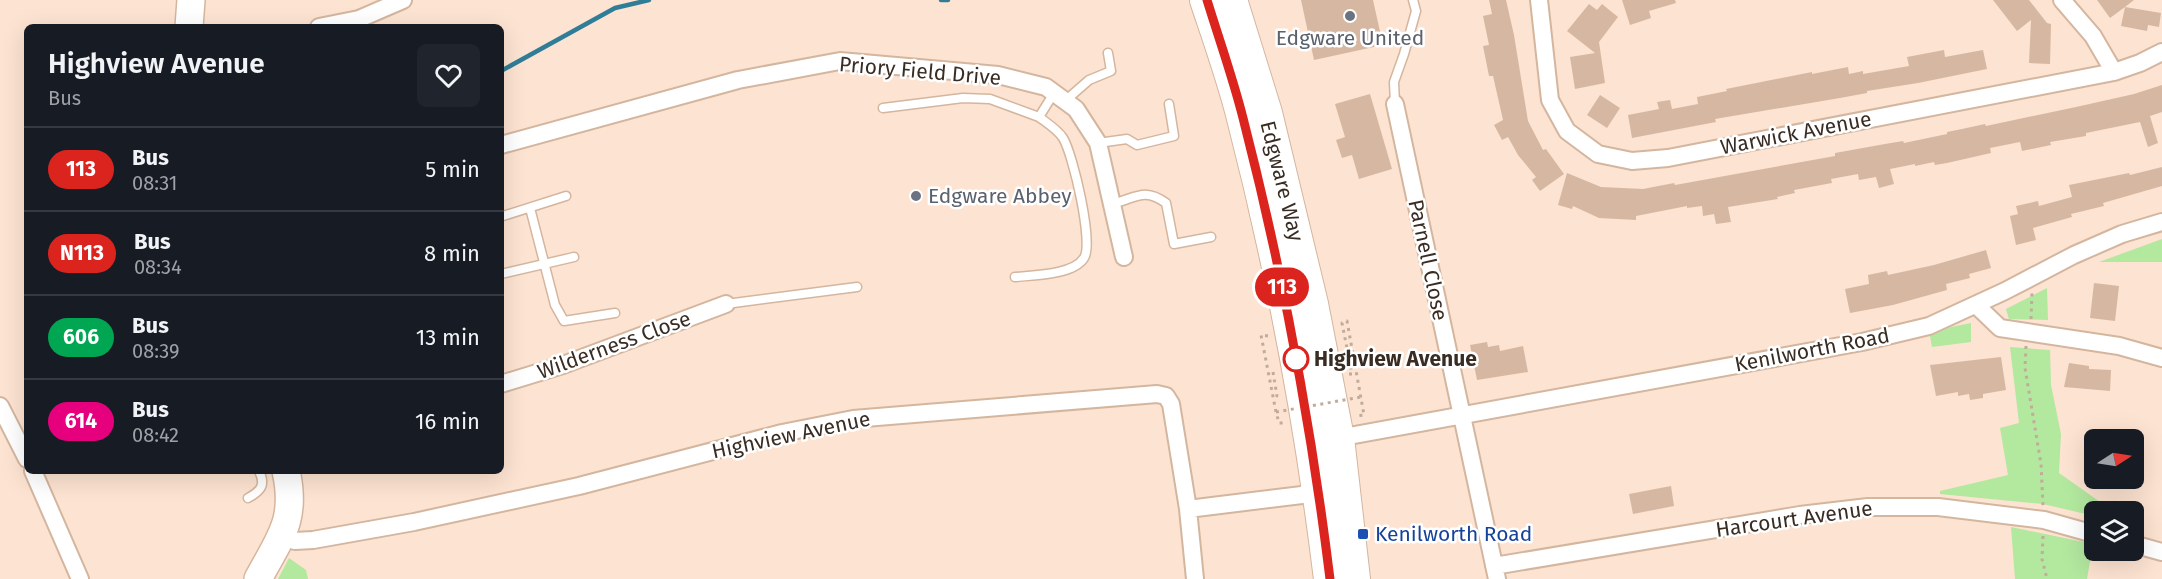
<!DOCTYPE html>
<html lang="en">
<head>
<meta charset="utf-8">
<style>
	:root { --surface:#171b24; --page:#20242c; --text:#f1f3f6; --muted:#9ea1a6; --line:#363941 }
	body { margin:0; font-family:"Fira Sans",sans-serif; background:var(--page); color:var(--text); height:100vh; display:flex; flex-direction:column; font-size:22px; white-space:nowrap }
	* { box-sizing:border-box; margin:0 }
	p { font-size:20px; color:var(--muted) }
	.icon { flex:none; width:33px; height:33px; fill:none; stroke:currentColor; stroke-width:2; stroke-linecap:round; stroke-linejoin:round }
	.map { position:relative; flex:1; overflow:hidden }
	.details { position:absolute; left:24px; top:24px; width:480px; height:450px; display:flex; flex-direction:column; background:var(--surface); border-radius:9px; box-shadow:0 6px 24px #0002 }
	.details>* { flex:none }
	.badge { padding:0 12px; border-radius:20px; font-size:21px; line-height:39px }
	.needle { width:39px; rotate:78deg }
	.controls { position:absolute; left:2084px; top:429px; display:grid; gap:12px }
	.controls a { display:grid; place-items:center; width:60px; height:60px; border-radius:9px; background:var(--surface); box-shadow:0 6px 24px #0002; font-size:30px }
	.map>.badge { position:absolute; translate:-50% -50%; box-shadow:0 0 0 3px #fff }
	.round { display:grid; place-items:center; flex:none; width:63px; height:63px; border-radius:9px; background:var(--page) }
	.summary { display:flex; align-items:center; justify-content:space-between; height:102px; padding:0 24px }
	h1 { font-size:28px; font-weight:600; line-height:45px }
	ul { padding:0; list-style:none }
	li { display:flex; align-items:center; gap:18px; height:84px; padding:0 24px; border-top:2px solid var(--line) }
	li div { flex:1 }
	li b { display:block; font-size:22px }
	li em { font-style:normal }
	li .badge { min-width:66px; font-weight:700; text-align:center }
	.map>svg:first-child { display:block }
	.green { fill:#b3e89f }
	.lines { fill:none; stroke-linecap:round; stroke-linejoin:round }
	.stream { stroke:#307d97; stroke-width:4.5 }
	.building { fill:#d6b8a2 }
	.lane-casing { stroke:#d4b69f; stroke-width:11 }
	.street-casing { stroke:#d4b69f; stroke-width:20 }
	.primary-casing { stroke:#d4b69f; stroke-width:30 }
	.highway-casing { stroke:#d4b69f; stroke-width:34 }
	.path { stroke:#c1ac9c; stroke-width:3; stroke-dasharray:3 4.5; stroke-linecap:butt }
	.lane { stroke:#fff; stroke-width:8 }
	.street { stroke:#fff; stroke-width:16 }
	.primary { stroke:#fff; stroke-width:27 }
	.highway { stroke:#fff; stroke-width:32 }
	.path-bridge { stroke:#c1ac9c; stroke-width:3; stroke-dasharray:3 4.5; stroke-linecap:butt }
	.line-casing { stroke:#fff; stroke-width:14 }
	.line { stroke:#dc241f; stroke-width:9 }
	.worship-dot { fill:#6b7280; stroke:#fff; stroke-width:2 }
	.stop-dot { fill:#fff; stroke:#dc241f; stroke-width:3 }
	.transit-dot { fill:#1a4fb4; stroke:#fff; stroke-width:2 }
	.labels { text-anchor:middle; dominant-baseline:central; stroke-width:5; stroke-linejoin:round; paint-order:stroke }
	.worship-label { font-size:21px; fill:#5b616d; stroke:#fff }
	.street-label { font-size:21px; fill:#382c23; stroke:#fff }
	.stop-label { font-size:21px; font-weight:bold; fill:#382c23; stroke:#fff; text-anchor:start }
	.transit-label { font-size:21px; fill:#164399; stroke:#fff; text-anchor:start }
</style>
</head>
<body>
<div class="map">
<svg width="2162" height="579" viewBox="0 0 2162 579">
	<rect width="100%" height="100%" fill="#fde3d1"/>
	<path class="green" d="M2162 239V262H2099Z
		M2047 288 2048 320 2009 319 2006 309Z
		M1971 323V342L1932 347 1930 336 1951 327Z
		M2010 347 2050 350 2051 385 2061 434 2059 473 2113 511 2094 512V516L2043 504 1940 494V491L2008 475 2000 428 2019 423Z
		M2011 527 2093 544 2087 579H2015Z
		M289 558 306 570 308 579H278Z"/>
	<g class="lines">
		<path class="stream" d="M941 0H948
			M501 71 615 8 649 0"/>
	</g>
	<path class="building" d="M1301 0H1373L1383 45 1314 60Z
		M1489 0H1506L1514 35 1528 121 1543 150 1546 149 1564 174 1540 191 1532 180 1536 177 1518 155 1508 137 1502 140 1494 125 1503 120 1493 76H1489L1483 46 1489 45 1483 16 1492 14Z
		M1622 0H1675L1676 3 1649 11 1651 18 1630 25Z
		M1993 0H2029L2047 23 2051 24 2050 64 2029 63 2031 20 2017 31Z
		M2097 0H2134L2125 7 2161 13 2159 27 2148 25 2147 31 2121 26 2125 7 2110 18Z
		M1589 4 1597 10 1602 4 1618 17 1599 42 1605 83 1575 89 1570 57 1595 53 1567 31Z
		M1944 50 1945 57 1983 50 1987 69 1918 83 1867 91V93L1840 98 1715 119 1716 122 1632 138 1628 115 1659 109 1657 102 1670 100 1672 109 1698 104 1697 97 1727 91 1726 89 1812 72V74L1848 67 1849 74 1863 71V74L1909 66 1907 57Z
		M2162 85V112L2150 116 2158 143 2148 147 2140 122 2086 133V136L2050 142 2051 145 2022 151 2020 142 1990 148 1991 153 1947 163 1935 165 1934 162 1915 166V164L1890 169 1894 184 1879 188 1876 177 1859 180 1858 174 1831 179 1832 183 1794 190 1795 193 1777 197 1778 199 1728 207 1731 222 1716 224 1714 214 1703 216 1702 206 1687 208V206L1636 216V220L1599 218 1573 206 1572 209 1558 205 1567 173 1601 187 1643 189 1674 183 1675 185 1835 156V153L1885 144 1903 141 1904 143 1947 134V132L1962 129 1985 124 1986 126 2076 107 2134 94Z
		M1370 94 1392 169 1359 179 1352 155 1342 158 1336 140 1345 137 1335 104Z
		M1600 95 1620 108 1607 128 1587 115Z
		M2162 167V186L2103 203 2104 206 2071 214 2072 217 2033 228 2036 240 2016 245 2010 216 2018 214 2016 206 2038 201 2039 206 2072 197 2069 185 2129 173 2130 175Z
		M1986 250 1991 268 1969 274 1970 278 1946 284 1947 290 1893 305 1850 313 1845 289 1869 284 1868 275 1887 271 1888 275 1934 265Z
		M2094 283 2119 286 2115 321 2090 318Z
		M1487 342 1488 347 1499 345 1500 351 1523 346 1528 372 1477 380 1470 345Z
		M2001 357 2006 390 1983 394V398L1970 400 1969 394 1958 396V392L1936 396 1930 365Z
		M2069 363 2089 366V369L2111 370 2110 391 2064 387Z
		M1671 486 1674 506 1633 514 1629 494Z"/>
	<g class="lines">
		<g class="lane-casing">
			<path id="lane" d="M1065 101 1089 80 1111 71 1108 53
				M1395 104 1394 82 1404 54 1416 11 1413 0
				M883 108 963 98 990 99 1039 117
				M1098 143 1127 139 1137 145 1174 136 1169 104
				M1112 204C1136 198 1144 187 1166 203L1174 244 1211 237
				M530 208 555 305 564 321 615 313
				M503 216 566 196
				M501 274 574 257
				M1015 277C1034 275 1073 275 1084 258 1094 244 1073 154 1063 138 1058 130 1047 123 1039 117L1054 93
				M726 304 857 287
				M248 498C261 491 266 485 259 471"/>
		</g>
		<g class="street-casing">
			<path id="street" d="M1539 0 1550 100 1567 131 1598 154 1632 161 1668 158 2114 72 2140 63 2162 52
				M2062 0 2093 36 2114 72
				M319 27 359 19 403 0
				M1395 104 1497 579
				M501 145 738 80 840 61 998 75 1046 87 1076 109 1098 143 1124 257
				M1976 305 2000 328 2119 346 2162 358
				M501 384 563 365 726 304
				M0 406 27 459
				M1338 438 1862 342 1929 326 2005 291 2074 255 2122 234 2162 222
				M33 471 80 579
				M1188 509 1302 495 1319 486
				M282 537 295 541 313 540 414 522 579 486 782 433 853 419 1157 394 1166 396 1171 404 1188 509 1195 579
				M2133 544 2162 552
				M1494 566 1800 515 1868 507H1938L2044 520 2094 534"/>
		</g>
		<g class="primary-casing">
			<path id="primary" d="M189 27 191 0
				M258 579C280 538 297 520 286 471"/>
		</g>
		<g class="highway-casing">
			<path id="highway" d="M1206 0C1219 39 1233 78 1243 118 1282 269 1311 424 1330 579
				M1231 0 1266 113 1312 304 1338 438 1354 579"/>
		</g>
		<path class="path" d="M2031 319 2032 293
			M1268 336 1261 335 1276 412 1279 423H1285
			M2026 346 2025 368 2041 464 2043 506
			M1273 372 1277 396 1279 397
			M1349 374H1352L1342 323 1347 321 1364 415 1355 416
			M2043 536 2042 559 2047 579"/>
		<use href="#lane" class="lane"/>
		<use href="#street" class="street"/>
		<use href="#primary" class="primary"/>
		<use href="#highway" class="highway"/>
		<path class="path-bridge" d="M1276 412 1361 397"/>
	</g>
	<g class="lines">
		<g class="line-casing">
			<path id="line" d="M1207 0C1219 39 1233 78 1243 118 1282 269 1311 424 1330 579"/>
		</g>
		<use href="#line" class="line"/>
	</g>
	<g class="worship-dot">
		<circle cx="1350" cy="16" r="6"/>
		<circle cx="916" cy="196" r="6"/>
	</g>
	<circle class="stop-dot" cx="1296" cy="359" r="12"/>
	<rect class="transit-dot" x="1357" y="528" width="12" height="12" rx="3"/>
	<g class="labels">
		<g class="worship-label">
			<text x="1350" y="38">Edgware United</text>
			<text x="928" y="196" text-anchor="start">Edgware Abbey</text>
		</g>
		<g class="street-label">
			<text transform="translate(920 71) rotate(5)">Priory Field Drive</text>
			<text transform="translate(1796 133) rotate(-11)">Warwick Avenue</text>
			<text transform="translate(1282 181) rotate(76)">Edgware Way</text>
			<text transform="translate(1428 260) rotate(78)">Parnell Close</text>
			<text transform="translate(614 345) rotate(-20)">Wilderness Close</text>
			<text transform="translate(1812 350) rotate(-11)">Kenilworth Road</text>
			<text transform="translate(791 435) rotate(-12)">Highview Avenue</text>
			<text transform="translate(1794 519) rotate(-8)">Harcourt Avenue</text>
		</g>
		<g class="stop-label">
			<text x="1314" y="359">Highview Avenue</text>
		</g>
		<g class="transit-label">
			<text x="1375" y="534">Kenilworth Road</text>
		</g>
	</g>
</svg>
<div class="controls">
<a><svg class="needle" viewBox="-14 -14 28 28"><path d="M0-13l5 13h-10z" fill="#e53935"/><path d="M0 13l5-13h-10z" fill="#9ea1a6"/></svg></a>
<a><svg class="icon" aria-label="layers" viewBox="0 0 24 24"><path d="M12 4l9 5-9 5-9-5zM3 14l9 5 9-5"/></svg></a>
</div>
<b class="badge" style="left:1282px;top:287px;background:#dc241f;color:#fff">113</b>
<section class="details">
<div class="summary"><div><h1>Highview Avenue</h1><p>Bus</p></div><a class="round"><svg class="icon" aria-label="heart" viewBox="0 0 24 24"><path d="M12 20l-8-8c-3-5 5-10 8-4 3-6 11-1 8 4z"/></svg></a></div>
<ul>
<li><span class="badge" style="background:#dc241f;color:#fff">113</span><div><b>Bus</b><p>08:31</p></div><em>5 min</em></li>
<li><span class="badge" style="background:#dc241f;color:#fff">N113</span><div><b>Bus</b><p>08:34</p></div><em>8 min</em></li>
<li><span class="badge" style="background:#00a651;color:#fff">606</span><div><b>Bus</b><p>08:39</p></div><em>13 min</em></li>
<li><span class="badge" style="background:#e6007e;color:#fff">614</span><div><b>Bus</b><p>08:42</p></div><em>16 min</em></li>
</ul>
</section>
</div>
</body>
</html>
